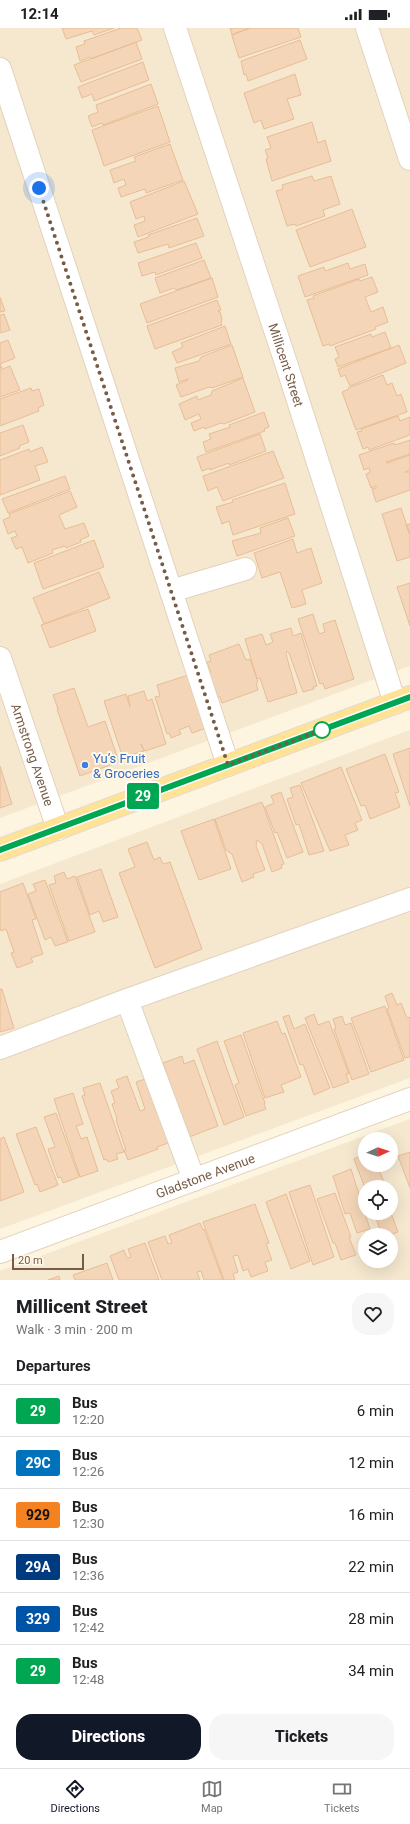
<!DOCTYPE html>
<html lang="en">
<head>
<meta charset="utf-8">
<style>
	:root { --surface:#fff; --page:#f6f6f6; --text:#202124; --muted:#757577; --line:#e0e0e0; --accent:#111827 }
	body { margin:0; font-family:Roboto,sans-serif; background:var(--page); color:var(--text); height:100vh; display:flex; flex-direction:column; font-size:15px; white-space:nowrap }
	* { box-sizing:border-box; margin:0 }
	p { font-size:13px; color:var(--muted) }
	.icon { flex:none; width:22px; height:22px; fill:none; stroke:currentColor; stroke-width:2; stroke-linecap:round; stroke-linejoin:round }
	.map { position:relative; height:1252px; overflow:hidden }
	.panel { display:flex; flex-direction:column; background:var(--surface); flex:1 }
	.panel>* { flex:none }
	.badge { padding:0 8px; border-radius:3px; font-size:14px; line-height:26px }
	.needle { width:26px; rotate:87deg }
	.tools { position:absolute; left:358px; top:1104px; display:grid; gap:8px }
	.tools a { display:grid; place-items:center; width:40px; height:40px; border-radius:50%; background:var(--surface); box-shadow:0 4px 16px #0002; font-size:20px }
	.scale { position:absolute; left:12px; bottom:10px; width:72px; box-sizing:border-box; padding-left:4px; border:2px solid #765c46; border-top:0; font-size:11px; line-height:14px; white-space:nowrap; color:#765c46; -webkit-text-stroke:3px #fff8e8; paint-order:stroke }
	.you { position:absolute; width:20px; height:20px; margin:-10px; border:3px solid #fff; border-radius:50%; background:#1a73e8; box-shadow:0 0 0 6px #1a73e833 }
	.map>.badge { position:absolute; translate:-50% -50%; box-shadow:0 0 0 2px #fff }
	h2 { padding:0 16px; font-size:15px; line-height:36px }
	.round { display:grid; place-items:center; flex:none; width:42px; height:42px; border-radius:16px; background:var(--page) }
	.headline { display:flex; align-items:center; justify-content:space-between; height:68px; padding:0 16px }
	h1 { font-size:19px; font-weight:800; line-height:30px }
	.cta { display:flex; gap:8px; margin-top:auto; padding:8px 16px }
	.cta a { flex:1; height:46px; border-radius:16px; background:var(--accent); color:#fff; font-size:16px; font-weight:800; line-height:46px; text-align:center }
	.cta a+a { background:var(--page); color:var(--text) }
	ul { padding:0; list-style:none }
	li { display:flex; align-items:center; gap:12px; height:52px; padding:0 16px; border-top:1px solid var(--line) }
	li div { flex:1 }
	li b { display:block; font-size:15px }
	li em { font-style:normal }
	li .badge { min-width:44px; font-weight:700; text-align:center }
	.status { display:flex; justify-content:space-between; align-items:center; height:28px; padding:0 20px; background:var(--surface); direction:ltr }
	.status svg { height:11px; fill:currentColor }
	.dock { display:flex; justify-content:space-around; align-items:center; height:56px; border-top:1px solid var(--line); background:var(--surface); font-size:11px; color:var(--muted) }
	.dock a { display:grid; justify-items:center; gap:2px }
	.dock .current { color:var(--accent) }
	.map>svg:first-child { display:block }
	.residential { fill:#f5e8cf; fill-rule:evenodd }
	.building { fill:#f4d5b7; stroke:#e8bd96 }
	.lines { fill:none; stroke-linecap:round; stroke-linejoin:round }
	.minor-casing { stroke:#e2d2bc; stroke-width:24 }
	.major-casing { stroke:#e1dbd6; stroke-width:24 }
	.minor { stroke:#fff; stroke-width:22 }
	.major { stroke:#ffe296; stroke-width:22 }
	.line-casing { stroke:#fff; stroke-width:9 }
	.line { stroke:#00a651; stroke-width:6 }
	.walk { stroke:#765c46; stroke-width:4; stroke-dasharray:0 7.2 }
	.stop-dot { fill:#fff; stroke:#00a651; stroke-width:2 }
	.shop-dot { fill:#3f7fe0; stroke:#fff8e8; stroke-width:1.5 }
	.labels { text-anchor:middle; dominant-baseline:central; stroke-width:4; stroke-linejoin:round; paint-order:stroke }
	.street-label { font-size:13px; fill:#765c46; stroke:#fff8e8 }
	.shop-label { font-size:13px; fill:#366cbe; stroke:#fff8e8; text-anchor:start }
</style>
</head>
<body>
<div class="status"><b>12:14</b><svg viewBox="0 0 49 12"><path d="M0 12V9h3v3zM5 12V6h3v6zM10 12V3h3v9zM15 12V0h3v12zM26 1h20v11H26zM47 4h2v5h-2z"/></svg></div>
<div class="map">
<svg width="410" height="1252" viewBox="0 0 410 1252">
	<rect width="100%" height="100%" fill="#fdf5e0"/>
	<path class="residential" d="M0 0H410V638L0 790Z
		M410 702V1050L0 1201V856Z
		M410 1091V1252H0V1243ZM365 1111H391V1137H365ZM365 1159H391V1185H365ZM365 1207H391V1233H365Z"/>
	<path class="building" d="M62 0H114L94 7 92 3 66 11Z
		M121 0H137L142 12 91 31 90 29 80 33 76 19 85 16 84 13Z
		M230 0H250L232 7Z
		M250 0H298L301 9 239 30 232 8 233 6Z
		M300 12 307 31 248 53 246 46 244 47 241 33Z
		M136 14 142 31 81 54 74 37Z
		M143 34 149 52 94 73 92 66 82 70 78 59Z
		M295 46 301 67 287 71 294 91 264 101 261 92 254 95 244 65Z
		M151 56 158 76 103 97 102 95 92 99 88 88 98 84 96 77Z
		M158 78 170 114 104 138 92 102Z
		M312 94 318 115 325 112 331 133 272 153 266 131 268 130 265 122 271 120 267 109Z
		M170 116 183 152 146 165 145 161 121 169 118 160 126 157 124 151 114 155 110 142 136 133 134 129Z
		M312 148 314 153 331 148 340 176 323 182 325 188 296 198 295 196 287 198 276 163 283 161 282 157Z
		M184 153 198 186 138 209 134 197 145 193 144 188 136 191 130 174Z
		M352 181 366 219 310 239 296 202Z
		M197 190 204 208 169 220 168 216 138 225 134 214 149 209 148 207Z
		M196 215 202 230 156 247 155 244 142 248 138 235Z
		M204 232 211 250 176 262 174 260 160 265 155 250Z
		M348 235 350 241 365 236 368 247 305 269 298 248 324 239 325 243Z
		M372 249 378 264 365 269 371 284 383 279 388 294 375 299 376 301 330 318 329 316 323 318 307 272 314 270 313 268 359 251 360 253Z
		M212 250 218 269 147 295 140 276Z
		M0 269 5 283 0 284Z
		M217 272 221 282 218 283 220 284 222 291 221 295 222 297 155 321 147 298Z
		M4 286 10 302 0 305V287Z
		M225 298 231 316 177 335 172 324 183 319 181 315Z
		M385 304 391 320 338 339 335 331 339 329 335 319 371 306 372 309Z
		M8 312 15 330 0 336 2 340H0V315Z
		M232 317 243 349 212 360 209 359 181 369 176 357 188 352V351L179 354 175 340 199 333 201 329Z
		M399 317 406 335 350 358 345 347 341 349 338 341Z
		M10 338 20 362 0 369V342Z
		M383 347 387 357 392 355 397 368 401 366 407 384 356 402 342 364 349 361 348 360Z
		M243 350 255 384 224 396 221 395 205 401 204 399 194 403 191 395 201 391 199 386 185 392 179 376 197 368 198 372 211 367 212 363Z
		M31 360 32 363 39 361 44 377 38 380 39 383 0 398V371Z
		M264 384 269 399 264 401 265 403 206 424 203 414 211 411 209 406 230 399 229 397Z
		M398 388 400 393 410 389V407L369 422 368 419 363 421 357 404 362 403 361 401Z
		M23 397 29 414 19 418 20 420 0 428V405Z
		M260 406 266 423 229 437V435L210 442V440L202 443 197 429Z
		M410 412V426L386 434 387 435 410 427V442L405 444H410V462L376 474 372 461 376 460V458L371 460 366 446 370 444 369 440 364 442 359 427 394 415 395 417Z
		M42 419 48 434 35 438 40 452 0 467V432L29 421 30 424Z
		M273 423 284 450 223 473 217 459 208 463 203 448Z
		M65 448 70 461 8 485 2 471Z
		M285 455 295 486 233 507 229 493 222 496 216 479 233 474 232 472Z
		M70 463 77 479 59 487 65 501 84 495 89 508 80 512 81 514 66 520 65 518 52 522 53 525 28 535 22 519 16 521 11 510 17 508 15 503 8 506 3 492 10 489 9 486Z
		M401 480 410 507V529L397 533 382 486Z
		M288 490 295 508 237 528 232 513 261 505 260 500Z
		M410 496V507L406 497Z
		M293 511 297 525 311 520 322 555 302 562 306 576 292 580 280 544 262 550 254 525Z
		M94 512 104 539 43 561 34 535Z
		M99 544 110 570 44 596 33 570Z
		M410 555V598L397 559Z
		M88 581 96 603 50 620 41 597Z
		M313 586 319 606 325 604 323 596 335 592 354 651 325 661 323 655 320 656 298 591Z
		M291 600 293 608 301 605 317 658 313 659 314 661 303 664 289 625 287 623 286 626 297 665 268 674 260 650 257 651 245 611 262 606 266 617 273 614 270 606Z
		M239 616 246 632 250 631 258 654 256 655 258 662 222 675 220 669H218L209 645H211L207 634 211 633 209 627Z
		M195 645 212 698 192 705 189 698 179 702 181 706 171 710 169 705 167 706 155 669 160 668 157 657Z
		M74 660 88 699 105 693 119 734 80 748 57 681H58L53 667Z
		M144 663 147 673 152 671 166 716 145 723 141 716 144 723 124 729 121 724 104 673 126 666 130 679 128 668Z
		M410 720V778L393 726Z
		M385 726 399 764 395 765 400 779 370 791 365 777 361 778 346 741Z
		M0 738 12 776 0 780Z
		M341 739 362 792 355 795 358 802 345 807 349 817 330 823 301 755Z
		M300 757 324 823 309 827 299 796 296 797 287 771 293 769 290 760Z
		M281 764 303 824 287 830 277 804 275 805 265 779 274 775 271 768Z
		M262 774 284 836 281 837 282 840 272 844 262 816 257 812 256 818 265 842 253 846 254 849 242 854 232 826 226 822 215 791Z
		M214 791 231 841 199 852 181 803Z
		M147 814 154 832 160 829 163 836 170 834 202 921 155 940 119 845 135 839 128 821Z
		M101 841 118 889 103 894 99 883 90 887 77 849Z
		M64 844 67 851 75 848 95 904 69 913 49 857 56 855 54 848Z
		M45 852 68 914 55 918 51 909 45 912 28 866 36 863 33 856Z
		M23 855 36 891 32 892 43 926 31 930 33 934 17 940 11 925 14 924 6 901 1 903 0 899V864Z
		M0 961H2L14 1000 0 1004Z
		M392 965 397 977 401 975 407 990 410 989V1029L405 1030 387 981 389 980 385 968Z
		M385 978 404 1032 371 1044 351 990Z
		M314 986 318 997 329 993 349 1046H346L349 1054 333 1060 305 990Z
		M289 987 294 1001 305 996 330 1060 314 1067 303 1036 300 1037 283 989Z
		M342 988 345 997 351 995 369 1046 352 1052 334 1001H336L333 991Z
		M277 993 282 1006 285 1005 301 1049 281 1057 284 1064 265 1070 243 1005Z
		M241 1007 265 1075 264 1076 266 1081 246 1088 235 1057 239 1055 224 1013Z
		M217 1013 244 1089 224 1097 197 1021Z
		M182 1028 184 1036 194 1032 218 1098 189 1109 163 1035Z
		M127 1048 140 1083 145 1081 136 1054 148 1050 171 1114 157 1119 158 1121 128 1132 124 1122H126L116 1092 117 1091 112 1076 115 1075 111 1063 119 1060 116 1052Z
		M100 1055 124 1124 116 1126 118 1131 108 1134 106 1131 104 1132 82 1068 85 1067 83 1060Z
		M73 1065 83 1096 76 1098 81 1111 87 1109 98 1143 80 1149 54 1071Z
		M56 1085 79 1149 63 1155 61 1149 58 1150 48 1121 55 1119 44 1089Z
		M36 1099 58 1157 40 1164 37 1156 35 1157 16 1106Z
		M4 1109 24 1164 0 1173V1111Z
		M410 1124V1160L398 1128Z
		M365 1126V1137H377L386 1159H365V1160L354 1131Z
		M351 1141 370 1201 357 1205 350 1185 345 1186 333 1148Z
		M310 1157 334 1229 313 1237 289 1164Z
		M335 1165 351 1209H349L356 1227 341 1232 335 1215H333L317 1171Z
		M286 1166 310 1233 291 1241 266 1174Z
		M255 1176 269 1215 266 1216 272 1232 265 1234 268 1243 251 1249 248 1241 243 1243 238 1227 233 1228 238 1244 233 1246 235 1252H224L203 1194Z
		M374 1185H391L398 1204 390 1207H382Z
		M200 1195 203 1202 204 1201 223 1252H204L201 1243 197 1244 200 1252H162L148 1214 165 1208 168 1216 172 1215 169 1207Z
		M145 1215 159 1252H119L110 1228 124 1222 127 1230 131 1229 128 1221Z
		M107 1235 113 1252H75L73 1247Z
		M59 1248 60 1252H48Z"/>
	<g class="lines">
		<g class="minor-casing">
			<g id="minor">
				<path id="s1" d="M175 0 286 335 395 675"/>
				<path d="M367 0 410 131"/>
				<path d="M0 41 228 737"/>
				<path d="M171 563 245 541"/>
				<path id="s2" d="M0 630 58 801"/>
				<path d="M127 972 194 1152"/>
				<path d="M0 1020 127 972 410 871"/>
				<path id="s3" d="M0 1224 410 1071"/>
			</g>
		</g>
		<g class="major-casing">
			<path id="major" d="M0 822 410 669"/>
		</g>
		<use href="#minor" class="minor"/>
		<use href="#major" class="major"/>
	</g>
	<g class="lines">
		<g class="line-casing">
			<path id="line" d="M0 822 410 669"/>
		</g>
		<use href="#line" class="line"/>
		<path class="walk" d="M39 160 228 737 325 701 322 702"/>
	</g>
	<circle class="stop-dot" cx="322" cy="702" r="8"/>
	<circle class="shop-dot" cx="85" cy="737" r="4"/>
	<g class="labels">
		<g class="street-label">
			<text stroke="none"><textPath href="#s1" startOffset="355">Millicent Street</textPath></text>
			<text stroke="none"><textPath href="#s2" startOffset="102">Armstrong Avenue</textPath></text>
			<text stroke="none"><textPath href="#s3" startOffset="219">Gladstone Avenue</textPath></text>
		</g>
		<g class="shop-label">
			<text x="93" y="730">Yu’s Fruit<tspan x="93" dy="15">&amp; Groceries</tspan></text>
		</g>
	</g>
</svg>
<div class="tools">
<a><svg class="needle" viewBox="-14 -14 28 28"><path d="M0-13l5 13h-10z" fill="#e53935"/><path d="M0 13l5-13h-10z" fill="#757577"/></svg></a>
<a><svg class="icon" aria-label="locate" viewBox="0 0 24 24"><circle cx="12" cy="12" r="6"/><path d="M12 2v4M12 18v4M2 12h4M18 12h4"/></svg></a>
<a><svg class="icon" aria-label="layers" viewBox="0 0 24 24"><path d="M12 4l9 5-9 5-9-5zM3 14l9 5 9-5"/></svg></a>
</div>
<div class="scale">20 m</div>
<div class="you" style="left:39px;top:160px"></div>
<b class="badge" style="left:143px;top:768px;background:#00a651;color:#fff">29</b>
</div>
<section class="panel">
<div class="headline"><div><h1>Millicent Street</h1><p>Walk · 3 min · 200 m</p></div><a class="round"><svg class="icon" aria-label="heart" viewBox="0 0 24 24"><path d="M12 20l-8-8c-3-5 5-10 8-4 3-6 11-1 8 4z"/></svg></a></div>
<h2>Departures</h2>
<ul>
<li><span class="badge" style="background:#00a651;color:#fff">29</span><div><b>Bus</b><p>12:20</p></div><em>6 min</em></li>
<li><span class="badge" style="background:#0072bc;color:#fff">29C</span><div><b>Bus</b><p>12:26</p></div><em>12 min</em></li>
<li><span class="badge" style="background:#f58220;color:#111">929</span><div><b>Bus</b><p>12:30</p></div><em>16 min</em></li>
<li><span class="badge" style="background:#003b80;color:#fff">29A</span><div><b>Bus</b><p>12:36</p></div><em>22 min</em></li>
<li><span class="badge" style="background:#0054a6;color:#fff">329</span><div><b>Bus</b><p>12:42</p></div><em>28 min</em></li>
<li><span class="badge" style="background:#00a651;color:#fff">29</span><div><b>Bus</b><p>12:48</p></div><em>34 min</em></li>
</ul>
<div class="cta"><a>Directions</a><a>Tickets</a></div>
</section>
<nav class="dock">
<a class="current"><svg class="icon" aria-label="directions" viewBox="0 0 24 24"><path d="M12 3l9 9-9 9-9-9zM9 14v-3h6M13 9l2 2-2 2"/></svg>Directions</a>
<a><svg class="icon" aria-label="map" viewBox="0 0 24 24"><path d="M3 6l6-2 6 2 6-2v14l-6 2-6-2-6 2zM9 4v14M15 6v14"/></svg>Map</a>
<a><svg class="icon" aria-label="tickets" viewBox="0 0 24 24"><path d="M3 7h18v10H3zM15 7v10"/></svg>Tickets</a>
</nav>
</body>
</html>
